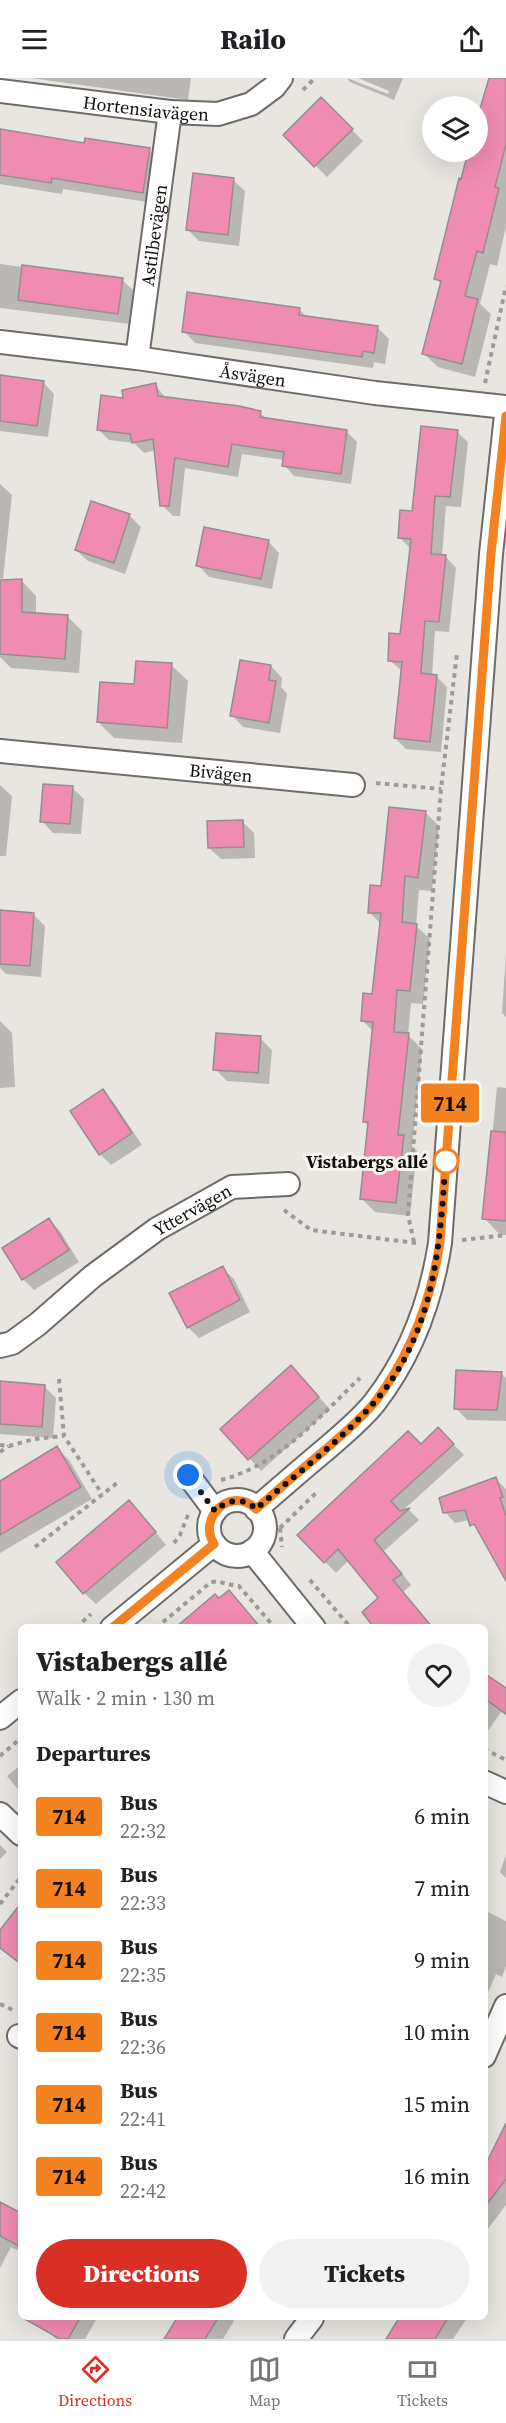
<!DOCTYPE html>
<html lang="en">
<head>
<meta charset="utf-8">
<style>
	:root { --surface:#fff; --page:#f2f2f2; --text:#202124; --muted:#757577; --line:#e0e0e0; --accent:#d93025 }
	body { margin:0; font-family:"Source Serif 4",serif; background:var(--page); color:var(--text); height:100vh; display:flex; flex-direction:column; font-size:22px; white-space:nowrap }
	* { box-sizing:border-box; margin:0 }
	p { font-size:20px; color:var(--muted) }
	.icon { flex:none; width:33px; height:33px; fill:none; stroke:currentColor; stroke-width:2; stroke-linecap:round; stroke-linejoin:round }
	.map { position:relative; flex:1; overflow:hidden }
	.panel { position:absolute; left:18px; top:1546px; width:470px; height:696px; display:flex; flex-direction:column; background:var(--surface); border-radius:9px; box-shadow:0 6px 24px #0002 }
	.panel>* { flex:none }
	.badge { padding:0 12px; border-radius:4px; font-size:21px; line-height:39px }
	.buttons { position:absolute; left:422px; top:18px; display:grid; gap:12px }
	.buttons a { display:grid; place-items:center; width:66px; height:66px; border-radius:50%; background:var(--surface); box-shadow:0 6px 24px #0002; font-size:30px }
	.you { position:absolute; width:30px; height:30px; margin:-15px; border:4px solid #fff; border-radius:50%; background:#1a73e8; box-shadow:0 0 0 9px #1a73e833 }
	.map>.badge { position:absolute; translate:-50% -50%; box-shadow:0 0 0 3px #fff }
	h2 { padding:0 18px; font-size:22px; line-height:54px }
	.round { display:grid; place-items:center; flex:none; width:63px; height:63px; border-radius:32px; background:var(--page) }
	.headline { display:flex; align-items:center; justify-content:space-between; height:102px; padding:0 18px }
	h1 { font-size:28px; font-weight:800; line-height:45px }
	.action { display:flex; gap:12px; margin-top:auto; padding:12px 18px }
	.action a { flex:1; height:69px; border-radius:36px; background:var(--accent); color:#fff; font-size:24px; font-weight:800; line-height:69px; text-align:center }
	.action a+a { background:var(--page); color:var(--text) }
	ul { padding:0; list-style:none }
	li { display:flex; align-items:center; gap:18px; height:72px; padding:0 18px }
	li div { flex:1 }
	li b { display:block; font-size:22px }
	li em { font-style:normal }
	li .badge { min-width:66px; font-weight:700; text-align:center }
	header { display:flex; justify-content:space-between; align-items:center; height:78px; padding:0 18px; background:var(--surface); font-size:27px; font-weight:800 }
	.menu { display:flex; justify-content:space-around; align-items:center; height:84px; border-top:2px solid var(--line); background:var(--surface); font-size:16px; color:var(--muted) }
	.menu a { display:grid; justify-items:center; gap:3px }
	.menu .current { color:var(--accent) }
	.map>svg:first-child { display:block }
	.shadow { fill:#0003 }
	.building { fill:#f08bb1; stroke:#948e90; stroke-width:1.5 }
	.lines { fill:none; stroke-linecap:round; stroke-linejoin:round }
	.street-casing { stroke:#6f6c68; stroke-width:26 }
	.path { stroke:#9d9a97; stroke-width:4; stroke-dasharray:4.5 4.5; stroke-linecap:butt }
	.street { stroke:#fff; stroke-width:22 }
	.line-casing { stroke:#fff; stroke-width:14 }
	.line { stroke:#f58220; stroke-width:9 }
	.walk { stroke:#11100e; stroke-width:6; stroke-dasharray:0 10.8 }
	.stop-dot { fill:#fff; stroke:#f58220; stroke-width:3 }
	.labels { text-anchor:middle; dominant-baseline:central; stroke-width:6; stroke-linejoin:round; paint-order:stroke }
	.street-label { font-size:18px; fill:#11100e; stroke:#f6f4ef }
	.stop-label { font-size:18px; font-weight:bold; fill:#11100e; stroke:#f6f4ef; text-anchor:end }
</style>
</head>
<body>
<header><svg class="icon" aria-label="menu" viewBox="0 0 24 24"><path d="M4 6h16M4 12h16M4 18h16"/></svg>Railo<svg class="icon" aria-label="share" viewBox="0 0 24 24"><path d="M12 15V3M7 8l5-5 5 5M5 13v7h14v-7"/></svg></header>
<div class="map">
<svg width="506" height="2261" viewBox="0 0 506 2261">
	<rect width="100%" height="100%" fill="#e9e6e1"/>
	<path class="shadow" d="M31 0H191L188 22Z
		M347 0 388 16 389 13 358 0H403L394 22 350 4Z
		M491 0H506V149L497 188 490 186 480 226 491 236 475 299 438 289 424 276 441 206 436 200 470 74H477V49Z
		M321 21 363 63 327 99 285 57Z
		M0 53 85 67 149 72 160 83 154 125 63 111 62 116 0 106Z
		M233 102 245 113 239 168 199 163 188 152Z
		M0 186 122 202 134 213 130 246 0 230Z
		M299 231 307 239 377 249 389 261 385 286 374 284 373 290 195 265 184 253Z
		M0 298 43 304 54 316 48 359 0 353Z
		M155 307 166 320 260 335 267 341 346 353 357 364 351 406 294 398 284 387V382L242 376 238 399 185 390 180 438H173L162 427 156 372 144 375 134 365 109 362 98 351 125 322Z
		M457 354 468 364 461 429 446 428 442 478 446 479 456 490 449 554 435 553 432 598 437 599 447 609 441 674 406 671 395 660 402 593 389 582 402 557 411 471 399 459Z
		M0 406 12 417 3 501 0 500Z
		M129 437 141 449 125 496 88 483 76 472Z
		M268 463 279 475 272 511 209 499 198 487Z
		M0 503H22L36 518V536L67 538 82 553 79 595 11 590 0 579Z
		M171 587 188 603 182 665 114 660 98 644 136 608Z
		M271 588 282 600 281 609 287 616 280 655 243 649 232 637Z
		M0 707 12 718 6 778H0Z
		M72 710 84 721 81 756 53 755 42 743Z
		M425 734 439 748 432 813 419 812 416 848 430 861 423 926 411 925 408 957 422 971 412 1068 417 1073 410 1138 375 1134 361 1120 369 1048 364 1043 374 954 363 943 373 917 381 846 369 834Z
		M243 744 254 755 255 780 221 781 209 770Z
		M0 834 33 836 45 848 41 899 6 896 0 890Z
		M506 875V939L502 935Z
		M0 943 12 955 15 1009 0 1010Z
		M260 960 272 972 269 1006 227 1003 215 991Z
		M497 1009 506 1010V1157H500L484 1140Z
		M103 1013 114 1025 142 1067 111 1087 100 1076Z
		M49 1142 60 1153 79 1184 34 1212 23 1201Z
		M222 1190 234 1201 250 1234 199 1260 188 1249Z
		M501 1295 506 1300V1343L467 1342 456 1330Z
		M302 1301 330 1331 261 1393 222 1351Z
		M0 1305 44 1308 56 1320 53 1360 0 1356Z
		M438 1351 464 1377 400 1435 409 1432 419 1442 384 1473 411 1507 403 1514 433 1550H376L380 1521 349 1482 336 1495 299 1457 421 1368Z
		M57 1370 69 1382 92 1421 0 1475V1404Z
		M496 1401 506 1411V1501L482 1458 470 1442 455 1445 445 1434Z
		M140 1435 166 1467 96 1526 84 1515Z
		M484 1597 506 1612V1637L501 1634 487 1654 484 1653Z
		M21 1687V1715L7 1698Z
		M0 1767 7 1774 0 1781Z
		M506 1777V1800L500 1794Z
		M21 1828V1887L0 1870V1855Z
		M484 1832 506 1843V1888L502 1899 496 1896 484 1924Z
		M506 2049V2127L484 2156V2092Z
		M0 2126 21 2137V2174L11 2169 0 2190Z
		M54 2240H97L85 2261H56L47 2252Z
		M179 2240H230L234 2243 223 2261H171L168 2257Z
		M401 2240H467L453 2261H390Z"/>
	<path class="building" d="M489 0H506V66L495 109 499 110 483 175 477 173 465 218 478 221 462 286 422 276 441 203 434 201 459 100 461 101 468 74H477V41Z
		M321 19 353 51 314 89 283 57Z
		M0 51 84 65 85 60 150 70 143 115 52 100 51 105 0 97Z
		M193 95 234 100 228 157 186 152Z
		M22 187 123 200 118 236 18 222Z
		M187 214 300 230 299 237 378 248 374 275 363 273 362 279 182 254Z
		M0 297 44 303 37 348 0 343Z
		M156 305 158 318 239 328 261 333 260 339 347 352 341 396 282 388 284 374 232 366 228 389 175 380 169 428H160L153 361 132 365 130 356 97 352 101 317 123 320 122 312Z
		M421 348 458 352 450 419 435 418 431 476 446 477 439 544 425 543 421 595 437 597 430 664 394 660 402 584 388 583 389 555 400 556 411 461 398 460 400 432 412 433Z
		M91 423 130 436 114 485 75 472Z
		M204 449 269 462 261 501 196 488Z
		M22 501V534L68 537 65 581 0 576V502Z
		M240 582 271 587 269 602 276 603 269 645 230 638Z
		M136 583 172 585 167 650 97 644 100 604 134 606Z
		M43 706 73 708 70 746 40 744Z
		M389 729 426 733 418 800 405 798 402 844 417 846 410 913 397 912 394 954 409 955 398 1057H404L396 1125 360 1121 368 1044H363L373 944 361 943 363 915 372 916 381 835H368L370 807 381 808Z
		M243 742 244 769 208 770 207 743Z
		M0 832 34 835 30 888 0 886Z
		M216 955 261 958 258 995 213 992Z
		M103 1011 132 1055 99 1077 70 1033Z
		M491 1053 506 1054V1143L482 1141Z
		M49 1140 69 1172 22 1202 2 1170Z
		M223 1188 240 1222 187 1250 169 1215Z
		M291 1287 319 1319 248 1382 220 1351Z
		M456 1292 502 1294 497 1332 454 1331Z
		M0 1303 45 1307 42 1349 0 1346Z
		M438 1349 454 1366 391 1423 400 1433 410 1430 374 1462 402 1496 393 1502 433 1550H374L362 1534 378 1520 338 1471 324 1485 297 1457 408 1353 421 1366Z
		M57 1368 81 1409 0 1457V1403Z
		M496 1399 503 1419 500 1420 506 1438V1503L474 1446 470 1448 465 1432 443 1435 439 1420Z
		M129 1422 156 1454 83 1516 56 1484Z
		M229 1512 261 1550H175L215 1516 219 1520Z
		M484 1595 506 1610V1636L484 1620Z
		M21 1825V1886L0 1870V1852Z
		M506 2045V2101L484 2130V2090Z
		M0 2124 21 2135V2169L0 2158Z
		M23 2240H80L68 2261H60Z
		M177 2240H218L205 2261H164Z
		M399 2240H448L435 2261H386Z"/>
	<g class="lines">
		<g class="street-casing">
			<g id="street">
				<path id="s1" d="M0 13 170 34 218 36 251 26 274 9 281 0"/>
				<path id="s2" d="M0 264 137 280 375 315 506 329"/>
				<path id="s3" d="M137 280 170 34"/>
				<path id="s4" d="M0 673 353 707"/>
				<path id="s5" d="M0 1268 12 1265 38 1246 93 1198 157 1151 232 1109 288 1106"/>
				<path d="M188 1397 215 1433"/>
				<circle cx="237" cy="1450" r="28"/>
				<path d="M256 1431C279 1411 302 1391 326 1371 343 1356 361 1342 375 1324 412 1276 431 1223 440 1165L491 476 506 337"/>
				<path d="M252 1473 314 1550"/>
				<path d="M112 1550 214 1466"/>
				<path d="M0 1640 21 1623"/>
				<path d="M484 1704 506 1714"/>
				<path d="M0 1736 21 1756"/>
				<path d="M19 1958 21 1959"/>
				<path d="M484 1978 506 1928"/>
				<path d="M296 2261 312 2240"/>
			</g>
		</g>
		<path class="path" d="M303 12 315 0
			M485 305 506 208
			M376 705 441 711
			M284 1132 311 1152 416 1165
			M462 1162 506 1157
			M414 1164 408 1137 441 711 457 575
			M59 1301 64 1358 102 1416
			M0 1367 9 1368 34 1361 64 1358
			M0 1374 8 1368
			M221 1402C279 1387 318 1340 360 1300
			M280 1450 318 1413
			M280 1450 282 1469
			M174 1465 180 1457 188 1437
			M35 1469 117 1405
			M310 1502 351 1550
			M76 1550 91 1536
			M156 1550 211 1504C222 1503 228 1507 239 1508L275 1550
			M484 1671 506 1682
			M0 1678 21 1660
			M0 1826 21 1799
			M0 1926 15 1933"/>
		<use href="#street" class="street"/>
	</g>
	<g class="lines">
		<g class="line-casing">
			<path id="line" d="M112 1550 214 1466C197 1439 232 1407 256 1431 279 1411 302 1391 326 1371 343 1356 361 1341 375 1324 411 1276 431 1223 440 1164L491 476 506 338"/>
		</g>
		<use href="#line" class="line"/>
		<path class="walk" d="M188 1397 215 1433C227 1422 243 1418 256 1431 295 1397 338 1365 372 1327 436 1256 440 1166 446 1077V1083"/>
	</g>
	<circle class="stop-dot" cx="446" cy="1083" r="12"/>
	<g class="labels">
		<g class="street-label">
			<text stroke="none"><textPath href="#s1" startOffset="147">Hortensiavägen</textPath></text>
			<text stroke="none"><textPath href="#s3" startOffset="124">Astilbevägen</textPath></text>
			<text stroke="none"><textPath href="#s2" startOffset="255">Åsvägen</textPath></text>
			<text stroke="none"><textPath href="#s4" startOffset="222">Bivägen</textPath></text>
			<text stroke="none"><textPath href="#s5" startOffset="237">Yttervägen</textPath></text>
		</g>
		<g class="stop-label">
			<text x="428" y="1083">Vistabergs allé</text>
		</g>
	</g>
</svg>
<div class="buttons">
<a><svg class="icon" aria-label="layers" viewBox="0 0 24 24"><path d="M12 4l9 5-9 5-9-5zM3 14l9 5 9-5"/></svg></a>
</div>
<div class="you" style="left:188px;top:1397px"></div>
<b class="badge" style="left:450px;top:1025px;background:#f58220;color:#111">714</b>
<section class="panel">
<div class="headline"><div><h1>Vistabergs allé</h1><p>Walk · 2 min · 130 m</p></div><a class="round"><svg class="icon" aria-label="heart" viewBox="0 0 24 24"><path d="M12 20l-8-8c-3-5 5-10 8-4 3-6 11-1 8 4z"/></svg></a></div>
<h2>Departures</h2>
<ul>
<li><span class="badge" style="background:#f58220;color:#111">714</span><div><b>Bus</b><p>22:32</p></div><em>6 min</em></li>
<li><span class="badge" style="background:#f58220;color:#111">714</span><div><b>Bus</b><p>22:33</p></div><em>7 min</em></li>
<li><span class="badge" style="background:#f58220;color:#111">714</span><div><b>Bus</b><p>22:35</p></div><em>9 min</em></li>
<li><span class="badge" style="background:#f58220;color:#111">714</span><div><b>Bus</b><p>22:36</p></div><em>10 min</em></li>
<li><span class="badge" style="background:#f58220;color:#111">714</span><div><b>Bus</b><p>22:41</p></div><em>15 min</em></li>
<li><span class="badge" style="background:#f58220;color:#111">714</span><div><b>Bus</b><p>22:42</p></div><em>16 min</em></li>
</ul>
<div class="action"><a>Directions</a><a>Tickets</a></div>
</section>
</div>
<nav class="menu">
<a class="current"><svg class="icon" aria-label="directions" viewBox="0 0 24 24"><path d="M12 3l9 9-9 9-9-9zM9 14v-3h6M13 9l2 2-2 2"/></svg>Directions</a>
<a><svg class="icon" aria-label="map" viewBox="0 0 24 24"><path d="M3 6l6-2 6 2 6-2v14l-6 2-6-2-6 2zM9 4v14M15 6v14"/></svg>Map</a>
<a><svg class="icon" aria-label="tickets" viewBox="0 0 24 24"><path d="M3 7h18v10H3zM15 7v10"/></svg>Tickets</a>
</nav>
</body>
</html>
